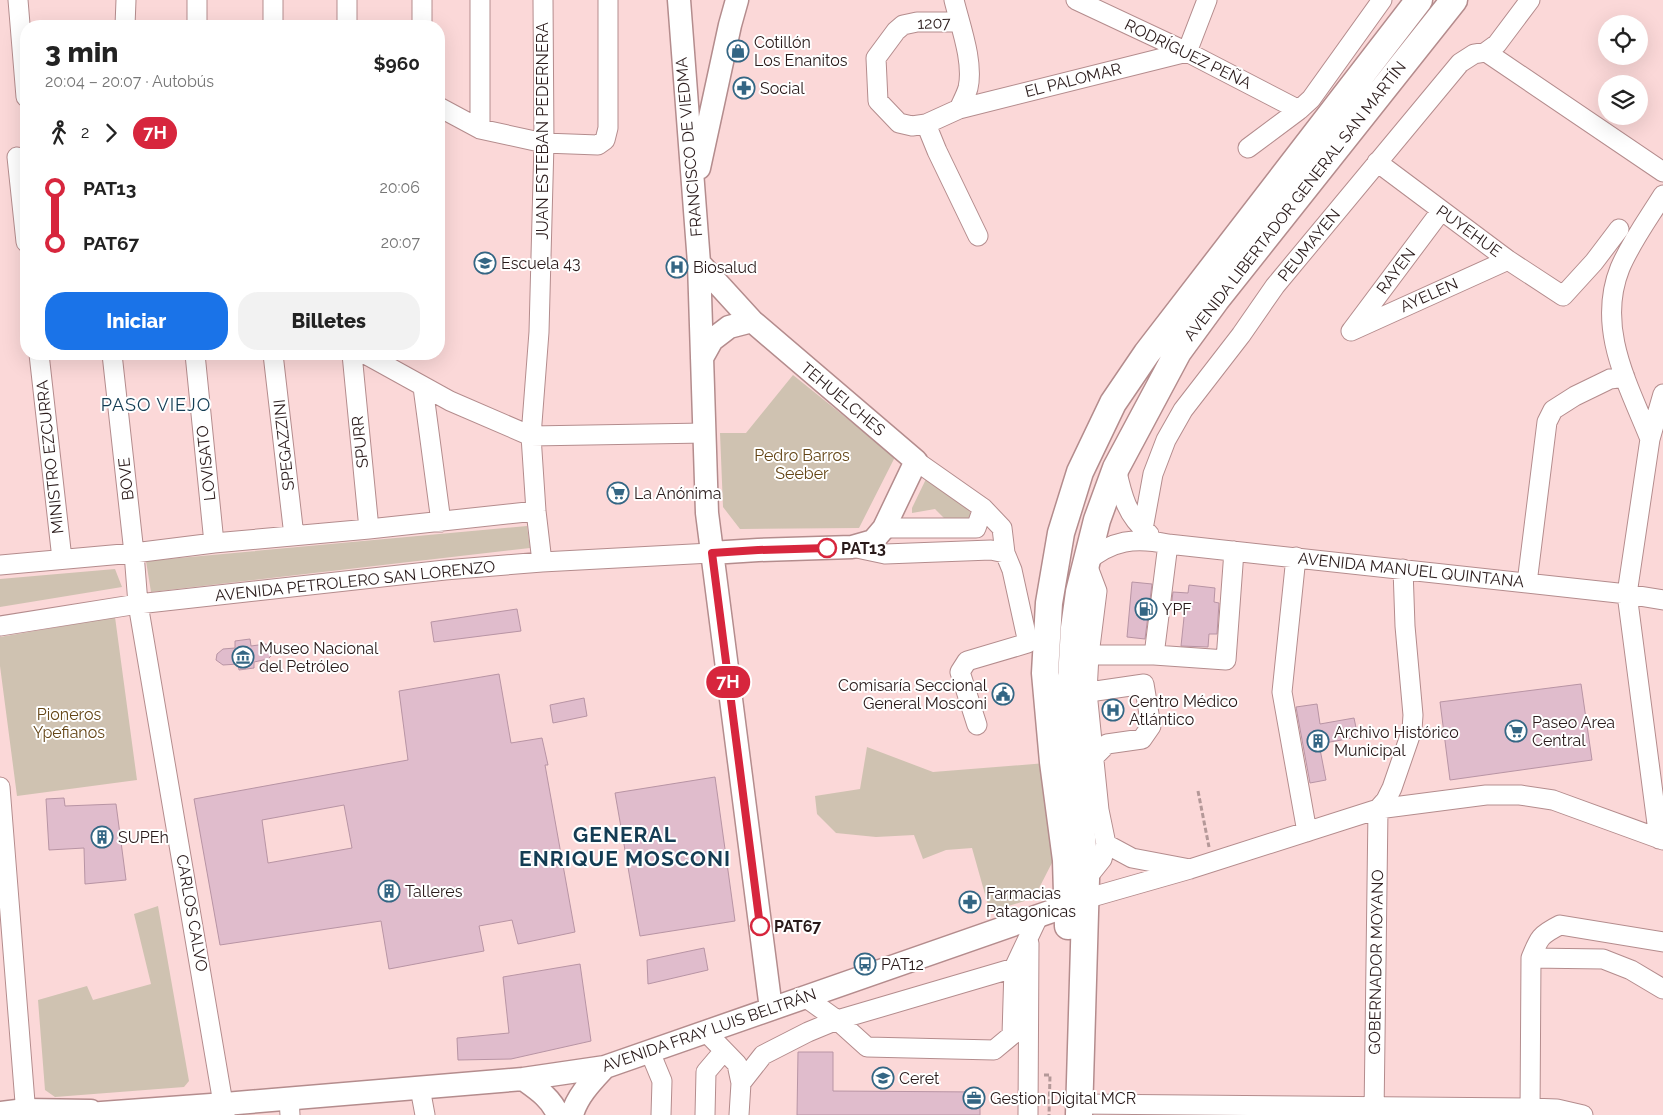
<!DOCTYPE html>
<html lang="es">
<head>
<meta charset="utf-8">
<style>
	:root { --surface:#fff; --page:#f2f2f2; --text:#222; --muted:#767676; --accent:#1a73e8 }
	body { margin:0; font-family:Raleway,sans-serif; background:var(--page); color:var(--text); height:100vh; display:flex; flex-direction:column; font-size:19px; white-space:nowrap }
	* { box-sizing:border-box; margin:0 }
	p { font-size:16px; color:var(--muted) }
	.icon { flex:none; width:28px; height:28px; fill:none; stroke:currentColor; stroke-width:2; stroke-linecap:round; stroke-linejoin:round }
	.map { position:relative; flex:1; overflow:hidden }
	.drawer { position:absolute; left:20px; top:20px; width:425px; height:340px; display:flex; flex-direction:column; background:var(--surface); border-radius:20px; box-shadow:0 5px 20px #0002 }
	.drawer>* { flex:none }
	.badge { padding:0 10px; border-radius:16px; font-size:18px; line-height:32px }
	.controls { position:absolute; left:1598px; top:15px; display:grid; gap:10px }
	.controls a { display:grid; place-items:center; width:50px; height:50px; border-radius:50%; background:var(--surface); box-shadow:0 5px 20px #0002; font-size:25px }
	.map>.badge { position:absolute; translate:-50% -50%; box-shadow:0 0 0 2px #fff }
	.legs { display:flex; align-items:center; gap:8px; height:55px; padding:0 25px; font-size:16px }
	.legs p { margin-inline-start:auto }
	.overview { display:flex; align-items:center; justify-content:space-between; height:85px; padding:0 25px }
	h1 { font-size:28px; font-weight:800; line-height:38px }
	.primary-button { display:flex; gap:10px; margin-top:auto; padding:10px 25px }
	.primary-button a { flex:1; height:58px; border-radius:20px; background:var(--accent); color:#fff; font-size:20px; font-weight:800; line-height:58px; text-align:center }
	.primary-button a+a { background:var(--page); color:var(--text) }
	ul { padding:0 25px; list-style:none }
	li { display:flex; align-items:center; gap:18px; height:55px; font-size:19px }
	li i { display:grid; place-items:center; width:8px; height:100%; margin:0 6px; background:currentColor }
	li i::after { content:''; width:12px; height:12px; margin:-6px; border:4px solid; border-radius:50%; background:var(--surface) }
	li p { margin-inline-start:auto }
	li:first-child i { background:linear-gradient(#0000 50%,currentColor 0) }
	li:last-child i { background:linear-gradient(currentColor 50%,#0000 0) }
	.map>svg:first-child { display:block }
	.green { fill:#cfc2b1 }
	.building { fill:#e0bccc; stroke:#b894a4; fill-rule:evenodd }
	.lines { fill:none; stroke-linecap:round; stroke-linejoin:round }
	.minor-casing { stroke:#b48c8d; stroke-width:21 }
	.major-casing { stroke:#b48c8d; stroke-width:25 }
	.highway-casing { stroke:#b48c8d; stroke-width:29 }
	.path { stroke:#b49898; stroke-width:3; stroke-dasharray:5 2.5; stroke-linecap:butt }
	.minor { stroke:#fff; stroke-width:19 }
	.major { stroke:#fff; stroke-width:22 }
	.highway { stroke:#fff; stroke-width:26 }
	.line-1-casing { stroke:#fff; stroke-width:11 }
	.line-1 { stroke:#d7263d; stroke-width:8 }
	.stop-1-dot { fill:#fff; stroke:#d7263d; stroke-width:2.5 }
	.labels { text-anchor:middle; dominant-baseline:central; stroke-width:4; stroke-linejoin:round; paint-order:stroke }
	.street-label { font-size:16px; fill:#291a1a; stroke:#fff }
	.poi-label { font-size:16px; fill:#291a1a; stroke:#fff; text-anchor:start }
	.park-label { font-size:16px; fill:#644516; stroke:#fff }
	.stop-label { font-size:16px; font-weight:bold; fill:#291a1a; stroke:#fff; text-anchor:start }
	.neighbourhood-label { font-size:18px; letter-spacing:1px; fill:#133c53; stroke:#fff }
	.district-label { font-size:21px; font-weight:bold; letter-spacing:1px; fill:#133c53; stroke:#fff }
</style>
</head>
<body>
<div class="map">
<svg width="1663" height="1115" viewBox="0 0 1663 1115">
	<rect width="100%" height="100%" fill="#fbd8d8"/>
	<path class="green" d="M793 375 895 457 859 528 740 529 723 507 720 433H746Z
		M927 477 967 505 972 517 963 524 948 522 935 509 912 513V508Z
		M527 526 530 548 151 592 146 561Z
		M115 569 122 587 0 607V579Z
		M115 617 137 780 17 796 0 666V637Z
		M867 747 933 772 1046 763 1058 851 1034 898 990 912 972 848 946 850 923 859 914 835 876 837 836 833 817 814 815 796 860 789Z
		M158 906 189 1081 184 1087 55 1097 45 1090 38 1000 87 986 93 1000 151 984 134 914Z"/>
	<path class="building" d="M1132 582 1152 584 1145 639 1127 637Z
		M1189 585 1215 588 1214 602 1219 603 1217 634H1209L1208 647 1181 646 1185 608 1171 607 1173 592 1188 593Z
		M517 609 521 631 434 642 431 622Z
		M250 639 251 646 266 644 276 651 268 659 254 662V668L239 670 238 664 223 665 216 660 217 654 223 649 235 648V641Z
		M499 674 511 743 542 738 548 765H545L575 932 518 944 512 920 479 926 484 951 389 969 381 921 220 945 194 799 408 760 399 691ZM344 805 352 848 268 863 262 820Z
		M1581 684 1592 760 1450 780 1440 702Z
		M584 698 587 716 553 723 550 705Z
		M1317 704 1320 724 1354 718 1358 737 1319 744 1326 780 1310 783 1296 707Z
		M715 777 735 921 640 936 615 793Z
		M64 798 65 806 116 804 126 880 85 884 84 848 49 850 46 799Z
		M704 948 708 970 648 984 647 960Z
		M580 964 591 1041 511 1059 458 1060 457 1038 509 1033 503 977Z
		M798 1052H833V1091L980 1092V1115H797Z"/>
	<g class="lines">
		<g class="minor-casing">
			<path id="minor" d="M18 0 26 97
				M273 0V26
				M347 0V26
				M954 0C960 25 974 62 968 88 966 95 962 102 959 109
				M1076 0 1187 52 1299 110
				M125 26 126 0
				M197 26V0
				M422 26V0
				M1187 52 1207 0
				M1486 52 1663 172
				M439 107 480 129 544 143 598 145 605 140 608 128V0
				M926 124 912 126 899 123 878 101 876 58 896 31 903 25 917 22H959
				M480 129V0
				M1248 148 1299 110 1311 99 1382 0
				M17 157 26 242
				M1377 162 1508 260 1563 296 1594 262 1619 229
				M978 236 937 151 926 124 959 109 1187 52
				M1352 330 1441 211
				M1351 331 1508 260
				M39 354 62 559
				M112 354 134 553 138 604 225 1115
				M195 354 214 543
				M273 354 294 536
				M352 354 369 529
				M365 354 450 401 531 436 705 433
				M423 387 441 522
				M1650 439C1628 384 1596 328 1620 268 1631 242 1648 219 1663 195
				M916 461 983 508 1002 528 1005 553
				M1116 468C1122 495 1126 515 1149 534
				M884 528H976L983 508
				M1143 529 1153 474 1166 440 1183 410 1241 335 1275 286 1460 63 1474 54 1486 52 1497 44 1530 0
				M852 547 885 554 991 550 1005 553 1012 570 1028 643 967 661 960 672 977 725
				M1296 557 1282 692 1307 832
				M542 562 536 511 531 436 539 332 544 143 543 0
				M0 565 134 553 214 543 369 529 536 511
				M1527 583 1547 422 1553 410 1575 396 1610 379 1625 377
				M0 626 138 604 445 570 542 562 711 553
				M1089 655H1154L1226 660 1234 551
				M1154 655 1168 544
				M1087 685 1096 691 1144 684 1151 726 1142 739 1107 744 1094 757
				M0 787 26 1115
				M1378 809 1386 800 1392 788 1412 730 1413 715 1405 626 1403 569
				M1659 839 1627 594 1650 439 1663 394
				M1190 869 1132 858 1106 844 1099 810 1087 692 1089 655 1097 591 1086 562C1112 540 1135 537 1168 544L1627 594 1663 600
				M1086 879 1102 859 1106 844
				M1085 899 1190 869 1378 809 1486 795H1520L1553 800 1663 840
				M1531 958 1603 959 1631 970 1663 989
				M805 997 837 1020 867 1047 994 1050 1012 1035 1014 968
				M706 1032 737 1064 741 1083
				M650 1052 662 1081 661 1115
				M420 1088 425 1115
				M289 1099 290 1115
				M1079 1104 1530 1108 1557 1109 1583 1115
				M705 1115 706 1072 723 1052
				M739 1115 741 1083 763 1055 808 1032 837 1020 1014 968 1039 915
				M1028 1115 1029 943
				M1374 1115 1378 809
				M1530 1115 1531 958C1539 938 1540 935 1560 925L1663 942"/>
		</g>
		<g class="major-casing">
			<path id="major" d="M679 0 699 263 707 513 771 1009
				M699 168 730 25 737 0
				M699 263 752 321 916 461 884 528 873 541 852 547 758 550 711 553
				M702 358 712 340 729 327 752 321
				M523 1079C537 1089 551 1098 558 1115
				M0 1113 25 1110 91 1111
				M74 1115 225 1104 523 1079 605 1067 1084 900
				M572 1115C577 1096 592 1081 605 1067"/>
		</g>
		<g class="highway-casing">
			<path id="highway" d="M1068 926 1066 860 1053 762 1045 673 1049 603 1061 533 1080 472 1113 403 1147 353 1419 0
				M1079 1115 1086 879 1071 721V680L1074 628 1079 592 1097 520 1116 468 1178 352 1216 300 1454 0"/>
		</g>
		<path class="path" d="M1198 791 1209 847
			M1044 1075H1050L1049 1115"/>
		<use href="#minor" class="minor"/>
		<use href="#major" class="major"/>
		<use href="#highway" class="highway"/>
	</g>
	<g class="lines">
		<g class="line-1-casing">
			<path id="line-1" d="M760 926 712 553 758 550 827 548"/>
		</g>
		<use href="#line-1" class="line-1"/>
	</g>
	<defs>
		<g id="shop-ring" transform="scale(1.125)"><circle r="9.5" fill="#fff" stroke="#346684" stroke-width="1.5"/><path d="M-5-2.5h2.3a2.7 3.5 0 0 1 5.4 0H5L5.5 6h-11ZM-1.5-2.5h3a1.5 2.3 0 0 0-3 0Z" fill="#346684"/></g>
		<g id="pharmacy-ring" transform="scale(1.125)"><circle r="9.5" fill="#fff" stroke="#346684" stroke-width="1.5"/><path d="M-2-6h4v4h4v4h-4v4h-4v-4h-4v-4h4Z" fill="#346684"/></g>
		<g id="school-ring" transform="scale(1.125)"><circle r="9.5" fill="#fff" stroke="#346684" stroke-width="1.5"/><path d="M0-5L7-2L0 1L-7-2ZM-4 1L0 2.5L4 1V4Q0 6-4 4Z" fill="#346684"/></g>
		<g id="hospital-ring" transform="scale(1.125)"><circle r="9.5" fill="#fff" stroke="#346684" stroke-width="1.5"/><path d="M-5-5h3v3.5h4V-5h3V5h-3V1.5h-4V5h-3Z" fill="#346684"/></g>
		<g id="supermarket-ring" transform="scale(1.125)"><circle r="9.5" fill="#fff" stroke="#346684" stroke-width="1.5"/><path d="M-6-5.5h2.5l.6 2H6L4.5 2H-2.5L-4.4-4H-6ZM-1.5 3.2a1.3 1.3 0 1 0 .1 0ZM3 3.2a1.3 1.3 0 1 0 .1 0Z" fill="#346684"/></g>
		<g id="fuel-ring" transform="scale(1.125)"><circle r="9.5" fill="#fff" stroke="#346684" stroke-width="1.5"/><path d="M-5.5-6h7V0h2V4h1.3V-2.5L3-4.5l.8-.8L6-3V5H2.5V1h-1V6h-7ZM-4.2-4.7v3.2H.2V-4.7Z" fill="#346684"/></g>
		<g id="museum-ring" transform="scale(1.125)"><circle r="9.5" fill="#fff" stroke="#346684" stroke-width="1.5"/><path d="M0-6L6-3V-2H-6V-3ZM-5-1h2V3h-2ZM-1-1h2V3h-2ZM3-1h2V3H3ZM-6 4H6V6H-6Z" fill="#346684"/></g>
		<g id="civic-ring" transform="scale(1.125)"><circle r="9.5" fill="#fff" stroke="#346684" stroke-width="1.5"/><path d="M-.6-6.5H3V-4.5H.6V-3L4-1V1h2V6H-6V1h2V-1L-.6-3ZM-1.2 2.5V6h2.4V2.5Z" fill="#346684"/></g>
		<g id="building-ring" transform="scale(1.125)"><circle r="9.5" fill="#fff" stroke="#346684" stroke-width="1.5"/><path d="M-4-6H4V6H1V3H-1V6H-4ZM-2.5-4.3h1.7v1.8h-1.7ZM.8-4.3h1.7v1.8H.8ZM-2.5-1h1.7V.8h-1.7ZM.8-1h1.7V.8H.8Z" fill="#346684"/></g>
		<g id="bus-ring" transform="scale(1.125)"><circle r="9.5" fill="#fff" stroke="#346684" stroke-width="1.5"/><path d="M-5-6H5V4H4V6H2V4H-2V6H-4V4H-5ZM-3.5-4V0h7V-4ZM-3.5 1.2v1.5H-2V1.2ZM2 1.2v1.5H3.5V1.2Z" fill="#346684"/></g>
		<g id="office-ring" transform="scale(1.125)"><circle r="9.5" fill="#fff" stroke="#346684" stroke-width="1.5"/><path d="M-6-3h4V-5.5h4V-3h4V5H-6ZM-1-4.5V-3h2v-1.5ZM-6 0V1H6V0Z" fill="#346684"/></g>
	</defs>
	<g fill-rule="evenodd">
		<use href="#shop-ring" x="738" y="51"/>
		<use href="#pharmacy-ring" x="744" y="88"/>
		<use href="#school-ring" x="485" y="263"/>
		<use href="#hospital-ring" x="677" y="267"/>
		<use href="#supermarket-ring" x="618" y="493"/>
		<use href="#fuel-ring" x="1146" y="609"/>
		<use href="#museum-ring" x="243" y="657"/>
		<use href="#civic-ring" x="1003" y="694"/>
		<use href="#hospital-ring" x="1113" y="710"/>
		<use href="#supermarket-ring" x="1516" y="731"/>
		<use href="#building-ring" x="1318" y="741"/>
		<use href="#building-ring" x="102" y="837"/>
		<use href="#building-ring" x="389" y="891"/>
		<use href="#pharmacy-ring" x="970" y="902"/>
		<use href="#bus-ring" x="865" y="964"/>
		<use href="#school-ring" x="883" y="1078"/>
		<use href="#office-ring" x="974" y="1098"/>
	</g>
	<g class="stop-1-dot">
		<circle cx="827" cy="548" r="9"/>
		<circle cx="760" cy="926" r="9"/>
	</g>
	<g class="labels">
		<g class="street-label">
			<text transform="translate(934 23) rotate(-2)">1207</text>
			<text transform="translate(1188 54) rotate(26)">RODRÍGUEZ PEÑA</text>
			<text transform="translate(1073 80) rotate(-14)">EL PALOMAR</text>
			<text transform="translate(542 131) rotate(-90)">JUAN ESTEBAN PEDERNERA</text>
			<text transform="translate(689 147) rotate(-95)">FRANCISCO DE VIEDMA</text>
			<text transform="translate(1295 201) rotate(-52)">AVENIDA LIBERTADOR GENERAL SAN MARTÍN</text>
			<text transform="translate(1469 231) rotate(36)">PUYEHUE</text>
			<text transform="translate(1309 245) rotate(-51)">PEUMAYEN</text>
			<text transform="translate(1396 271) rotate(-53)">RAYEN</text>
			<text transform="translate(1429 295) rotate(-24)">AYELEN</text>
			<text transform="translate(843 399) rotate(40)">TEHUELCHES</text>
			<text transform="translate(360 442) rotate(-96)">SPURR</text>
			<text transform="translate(284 445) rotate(-96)">SPEGAZZINI</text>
			<text transform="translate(50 457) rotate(-96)">MINISTRO EZCURRA</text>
			<text transform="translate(206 463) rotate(-96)">LOVISATO</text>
			<text transform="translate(126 479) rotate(-96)">BOVE</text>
			<text transform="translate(1411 570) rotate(6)">AVENIDA MANUEL QUINTANA</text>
			<text transform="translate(355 581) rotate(-6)">AVENIDA PETROLERO SAN LORENZO</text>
			<text transform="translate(192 913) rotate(80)">CARLOS CALVO</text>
			<text transform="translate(1376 962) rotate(-89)">GOBERNADOR MOYANO</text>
			<text transform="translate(709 1030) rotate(-19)">AVENIDA FRAY LUIS BELTRÁN</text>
		</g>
		<g class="poi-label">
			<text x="754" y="42">Cotillón<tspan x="754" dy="18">Los Enanitos</tspan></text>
			<text x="760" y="88">Social</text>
			<text x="501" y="263">Escuela 43</text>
			<text x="693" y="267">Biosalud</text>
			<text x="634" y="493">La Anónima</text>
			<text x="1162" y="609">YPF</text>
			<text x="259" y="648">Museo Nacional<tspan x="259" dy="18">del Petróleo</tspan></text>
			<text x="987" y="685" text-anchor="end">Comisaría Seccional<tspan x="987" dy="18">General Mosconi</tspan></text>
			<text x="1129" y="701">Centro Médico<tspan x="1129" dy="18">Atlántico</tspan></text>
			<text x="1532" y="722">Paseo Area<tspan x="1532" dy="18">Central</tspan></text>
			<text x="1334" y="732">Archivo Histórico<tspan x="1334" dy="18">Municipal</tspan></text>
			<text x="118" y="837">SUPEh</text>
			<text x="405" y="891">Talleres</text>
			<text x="986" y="893">Farmacias<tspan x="986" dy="18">Patagonicas</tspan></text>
			<text x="881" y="964">PAT12</text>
			<text x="899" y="1078">Ceret</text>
			<text x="990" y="1098">Gestion Digital MCR</text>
		</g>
		<g class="park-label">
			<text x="802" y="455">Pedro Barros<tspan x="802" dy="18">Seeber</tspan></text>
			<text x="69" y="714">Pioneros<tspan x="69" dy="18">Ypefianos</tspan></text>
		</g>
		<g class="stop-label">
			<text x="841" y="548">PAT13</text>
			<text x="774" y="926">PAT67</text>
		</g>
		<g class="neighbourhood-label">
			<text x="156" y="404">PASO VIEJO</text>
		</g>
		<g class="district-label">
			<text x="625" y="834">GENERAL<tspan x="625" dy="24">ENRIQUE MOSCONI</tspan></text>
		</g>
	</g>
</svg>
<div class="controls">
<a><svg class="icon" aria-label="locate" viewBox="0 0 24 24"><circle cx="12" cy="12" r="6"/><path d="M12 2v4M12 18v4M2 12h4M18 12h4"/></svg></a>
<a><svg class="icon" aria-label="layers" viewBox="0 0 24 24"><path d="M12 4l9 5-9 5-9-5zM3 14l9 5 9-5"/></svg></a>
</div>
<b class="badge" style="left:728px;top:682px;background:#d7263d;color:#fff">7H</b>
<section class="drawer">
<div class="overview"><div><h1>3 min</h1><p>20:04 – 20:07 · Autobús</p></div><b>$960</b></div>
<div class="legs"><svg class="icon" aria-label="walk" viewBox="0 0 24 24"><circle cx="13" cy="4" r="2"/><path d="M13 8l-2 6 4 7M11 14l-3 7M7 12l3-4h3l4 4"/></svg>2<svg class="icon" aria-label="forward" viewBox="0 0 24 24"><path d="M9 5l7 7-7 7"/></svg><b class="badge" style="background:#d7263d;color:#fff">7H</b></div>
<ul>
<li><i style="color:#d7263d"></i><b>PAT13</b><p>20:06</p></li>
<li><i style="color:#d7263d"></i><b>PAT67</b><p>20:07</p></li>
</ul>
<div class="primary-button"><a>Iniciar</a><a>Billetes</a></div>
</section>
</div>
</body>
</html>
